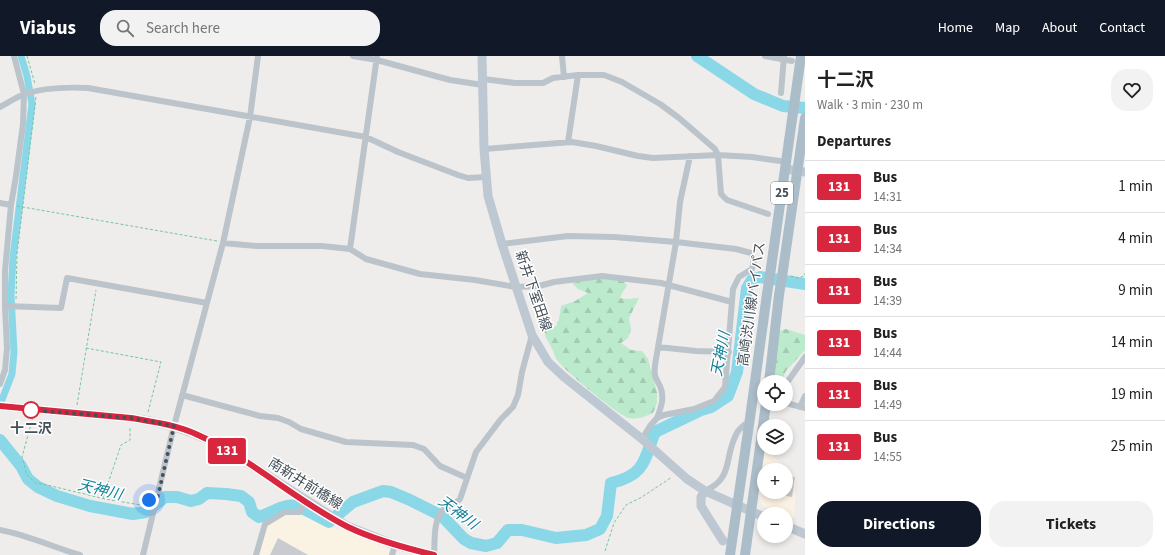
<!DOCTYPE html>
<html lang="en">
<head>
<meta charset="utf-8">
<style>
	:root { --surface:#fff; --page:#f2f2f2; --text:#222; --muted:#767676; --line:#e0e0e0; --accent:#111827 }
	body { margin:0; font-family:"Source Sans 3","Noto Sans JP",sans-serif; background:var(--page); color:var(--text); height:100vh; display:flex; flex-direction:column; font-size:15px; white-space:nowrap }
	* { box-sizing:border-box; margin:0 }
	p { font-size:13px; color:var(--muted) }
	.icon { flex:none; width:22px; height:22px; fill:none; stroke:currentColor; stroke-width:2; stroke-linecap:round; stroke-linejoin:round }
	.map { position:relative; flex:1; overflow:hidden }
	.details { display:flex; flex-direction:column; background:var(--surface); width:360px }
	.details>* { flex:none }
	.badge { padding:0 8px; border-radius:3px; font-size:14px; line-height:26px }
	.tools { position:absolute; left:757px; top:319px; display:grid; gap:8px }
	.tools a { display:grid; place-items:center; width:36px; height:36px; border-radius:50%; background:var(--surface); box-shadow:0 2px 6px #0003; font-size:20px }
	.you { position:absolute; width:20px; height:20px; margin:-10px; border:3px solid #fff; border-radius:50%; background:#1a73e8; box-shadow:0 0 0 6px #1a73e833 }
	.map>.badge { position:absolute; translate:-50% -50%; box-shadow:0 0 0 2px #fff }
	h2 { padding:0 12px; font-size:15px; line-height:36px }
	.round { display:grid; place-items:center; flex:none; width:42px; height:42px; border-radius:16px; background:var(--page) }
	.headline { display:flex; align-items:center; justify-content:space-between; height:68px; padding:0 12px }
	h1 { font-size:19px; font-weight:700; line-height:30px }
	.cta { display:flex; gap:8px; margin-top:auto; padding:8px 12px }
	.cta a { flex:1; height:46px; border-radius:16px; background:var(--accent); color:#fff; font-size:16px; font-weight:700; line-height:46px; text-align:center }
	.cta a+a { background:var(--page); color:var(--text) }
	ul { padding:0; list-style:none }
	li { display:flex; align-items:center; gap:12px; height:52px; padding:0 12px; border-top:1px solid var(--line) }
	li div { flex:1 }
	li b { display:block; font-size:15px }
	li em { font-style:normal }
	li .badge { min-width:44px; font-weight:700; text-align:center }
	header { display:flex; align-items:center; gap:24px; box-sizing:border-box; height:56px; padding:0 20px; background:var(--accent); color:#fff }
	header strong { font-size:19px }
	nav { display:flex; gap:22px; margin-inline-start:auto; font-size:14px }
	.search { width:280px; height:36px; background:var(--page); display:flex; align-items:center; gap:10px; box-sizing:border-box; padding:0 14px; border-radius:16px; color:var(--muted); font-size:15px }
	main { display:flex; flex:1; min-height:0 }
	.map>svg:first-child { display:block }
	.commercial { fill:#faf3e4; fill-rule:evenodd }
	.forest { fill:url(#forest-firs) }
	.lines { fill:none; stroke-linecap:round; stroke-linejoin:round }
	.canal { stroke:#8ad7e7; stroke-width:7 }
	.river { stroke:#8ad7e7; stroke-width:12 }
	.building { fill:#c9cbd1 }
	.path { stroke:#75c79b; stroke-width:1; stroke-dasharray:3 2; stroke-linecap:butt }
	.street { stroke:#bbc4cb; stroke-width:6 }
	.secondary { stroke:#bdc8d2; stroke-width:9 }
	.primary { stroke:#acbdca; stroke-width:10 }
	.primary-bridge { stroke:#acbdca; stroke-width:10 }
	.line-casing { stroke:#fff; stroke-width:9 }
	.line { stroke:#d7263d; stroke-width:6 }
	.walk { stroke:#455058; stroke-width:4; stroke-dasharray:0 7.2 }
	.stop-dot { fill:#fff; stroke:#d7263d; stroke-width:2 }
	.labels { text-anchor:middle; dominant-baseline:central; stroke-width:3; stroke-linejoin:round; paint-order:stroke }
	.shield { fill:#fff; stroke:#7d848a; stroke-width:1 }
	.shield-label { font-size:13px; font-weight:bold; fill:#455058 }
	.street-label { font-size:14px; fill:#455058; stroke:#fff }
	.stop-label { font-size:14px; font-weight:bold; fill:#455058; stroke:#fff }
	.water-label { font-size:15px; font-style:italic; fill:#138097; stroke:#fff }
</style>
</head>
<body>
<header>
<strong>Viabus</strong>
<div class="search"><svg class="icon" aria-label="search" viewBox="0 0 24 24"><circle cx="10" cy="10" r="6"/><path d="M15 15l6 6"/></svg>Search here</div>
<nav><a>Home</a><a>Map</a><a>About</a><a>Contact</a></nav>
</header>
<main>
<div class="map">
<svg width="805" height="499" viewBox="0 0 805 499">
	<defs>
		<pattern id="forest-firs" width="22" height="20" patternUnits="userSpaceOnUse"><rect width="22" height="20" fill="#bbebcc"/><path d="M5 1l3.5 6h-7zM16 11l3.5 6h-7z" fill="#a2cbb1"/></pattern>
	</defs>
	<rect width="100%" height="100%" fill="#efecec"/>
	<path class="commercial" d="M765 393 796 421 794 463 786 460V458H781L762 450 758 437ZM764 414H786V436H764Z
		M303 455 335 473 342 474 389 493 388 499H258L266 470 280 460Z"/>
	<path class="forest" d="M595 222 624 225 627 230 622 237 620 242 626 243 639 242 629 262 631 273 628 282 621 287 631 294 642 295 648 303 657 336V347L653 357C646 360 638 364 629 362 619 360 564 314 557 304 555 301 554 296 552 293 548 284 545 283 544 273L556 270 559 263 561 250 575 245 588 237 578 233 572 227Z
		M786 273 805 279V294L786 315 781 326H772L779 275Z"/>
	<g class="lines">
		<path class="canal" d="M0 349 12 318 14 296 11 240 13 201 32 48 27 20 21 0"/>
		<path class="river" d="M697 0 754 38 783 50 805 52
			M0 384 21 410 28 423 38 431 57 440 90 450 133 458 146 456 165 441H177L191 445 199 443 207 437 226 438 241 440 249 446 252 456 259 461C272 457 284 447 298 450L329 466 353 446 383 435 391 436 410 444 436 457 444 462 464 483 471 487 486 490 497 487 508 474H522L556 482 586 479 600 473 607 460 611 427C644 419 644 406 654 378L657 375 701 354 711 351 728 340 737 316 747 232 752 224 760 221 805 228"/>
	</g>
	<path class="building" d="M786 419 795 421 792 441 782 439V436H786Z
		M278 482 308 499H270Z"/>
	<g class="lines">
		<path class="path" d="M27 0 35 28
			M17 150 217 185
			M791 220 798 222 804 220 805 217
			M16 243 17 198 36 41
			M86 292 161 306 148 356
			M77 349 96 234
			M33 361 22 401 27 419 36 427 43 428 105 443 141 449 149 445
			M103 442 121 389 130 384V371
			M605 495 614 467 626 449 642 441 672 421"/>
		<path class="street" d="M353 0 377 4 450 24 483 29
			M562 0 564 21
			M765 0 792 5
			M483 23 515 27H543L553 22 578 19H604L622 26 660 48 679 62 715 93 718 99 721 138 727 144 768 158
			M781 37 784 0
			M0 51C8 47 16 41 25 38 45 31 67 31 88 32L366 81 398 96 458 119 468 122 486 121
			M568 86 578 19
			M484 93 572 86 596 90 638 100 653 102 718 99 752 101 787 106
			M0 147 11 149
			M223 187 257 190H322L350 193 366 203 420 218 475 224 516 231 539 230 554 226 602 220 661 227 732 246
			M502 188 568 180 614 181 676 186 736 193 751 197 754 204 752 213 739 221 733 233 725 331 714 345 694 353 664 359 657 362 650 370 642 383
			M350 193 377 0
			M5 250 61 252 67 222 207 247
			M658 291 696 295 729 296
			M0 328 5 314 7 292 5 251V215L11 149 16 120 23 68 24 38 14 0
			M786 328 805 301
			M182 339 260 360 278 362 289 366 301 373 346 386 413 389 424 393 440 410 467 422
			M786 347 805 352
			M800 351 805 340
			M657 362C661 352 665 341 660 330 655 320 654 322 655 309L676 186 680 146 690 100
			M705 435C734 422 724 401 736 379 737 375 741 372 744 369
			M0 474C27 479 53 491 80 499
			M143 499 174 370 223 187 250 61 258 0
			M256 499 265 468 285 456H300L305 445
			M392 499 395 489
			M434 499C435 486 433 466 442 455 447 450 455 448 460 443L476 396 501 363 513 351 518 339 522 316 532 279"/>
		<path class="secondary" d="M482 0 484 93 488 140 502 188 532 279 548 306 564 321 642 383 687 423 705 435 764 461
			M786 113 805 116
			M0 350 131 362C167 367 194 375 226 393L347 470 395 489 434 499
			M705 435 701 441V450L723 485
			M786 470 805 478"/>
		<path class="primary" d="M771 212 801 0
			M783 214 805 62
			M769 326 779 239
			M730 499 750 362 767 238
			M745 499 766 348"/>
		<path class="primary-bridge" d="M767 238 771 212
			M779 239 783 214"/>
	</g>
	<g class="lines">
		<g class="line-casing">
			<path id="line" d="M0 350 131 362C154 366 177 369 198 379 252 403 296 445 348 471 375 484 405 492 434 499"/>
		</g>
		<use href="#line" class="line"/>
		<path class="walk" d="M31 354 131 362 174 370 158 440 149 444"/>
	</g>
	<circle class="stop-dot" cx="31" cy="354" r="8"/>
	<g class="labels">
		<rect class="shield" x="771" y="126" width="22" height="22" rx="3"/>
		<g class="shield-label">
			<text x="782" y="137">25</text>
		</g>
		<g class="street-label">
			<text transform="translate(533 235) rotate(71)">新井下室田線</text>
			<text transform="translate(752 248) rotate(-82)">高崎渋川線バイパス</text>
			<text transform="translate(305 428) rotate(32)">南新井前橋線</text>
		</g>
		<g class="stop-label">
			<text x="31" y="373">十二沢</text>
		</g>
		<g class="water-label">
			<text transform="translate(721 298) rotate(-79)">天神川</text>
			<text transform="translate(100 434) rotate(14)">天神川</text>
			<text transform="translate(458 457) rotate(37)">天神川</text>
		</g>
	</g>
</svg>
<div class="tools">
<a><svg class="icon" aria-label="locate" viewBox="0 0 24 24"><circle cx="12" cy="12" r="6"/><path d="M12 2v4M12 18v4M2 12h4M18 12h4"/></svg></a>
<a><svg class="icon" aria-label="layers" viewBox="0 0 24 24"><path d="M12 4l9 5-9 5-9-5zM3 14l9 5 9-5"/></svg></a>
<a>+</a>
<a>−</a>
</div>
<div class="you" style="left:149px;top:444px"></div>
<b class="badge" style="left:227px;top:395px;background:#d7263d;color:#fff">131</b>
</div>
<section class="details">
<div class="headline"><div><h1>十二沢</h1><p>Walk · 3 min · 230 m</p></div><a class="round"><svg class="icon" aria-label="heart" viewBox="0 0 24 24"><path d="M12 20l-8-8c-3-5 5-10 8-4 3-6 11-1 8 4z"/></svg></a></div>
<h2>Departures</h2>
<ul>
<li><span class="badge" style="background:#d7263d;color:#fff">131</span><div><b>Bus</b><p>14:31</p></div><em>1 min</em></li>
<li><span class="badge" style="background:#d7263d;color:#fff">131</span><div><b>Bus</b><p>14:34</p></div><em>4 min</em></li>
<li><span class="badge" style="background:#d7263d;color:#fff">131</span><div><b>Bus</b><p>14:39</p></div><em>9 min</em></li>
<li><span class="badge" style="background:#d7263d;color:#fff">131</span><div><b>Bus</b><p>14:44</p></div><em>14 min</em></li>
<li><span class="badge" style="background:#d7263d;color:#fff">131</span><div><b>Bus</b><p>14:49</p></div><em>19 min</em></li>
<li><span class="badge" style="background:#d7263d;color:#fff">131</span><div><b>Bus</b><p>14:55</p></div><em>25 min</em></li>
</ul>
<div class="cta"><a>Directions</a><a>Tickets</a></div>
</section>
</main>
</body>
</html>
